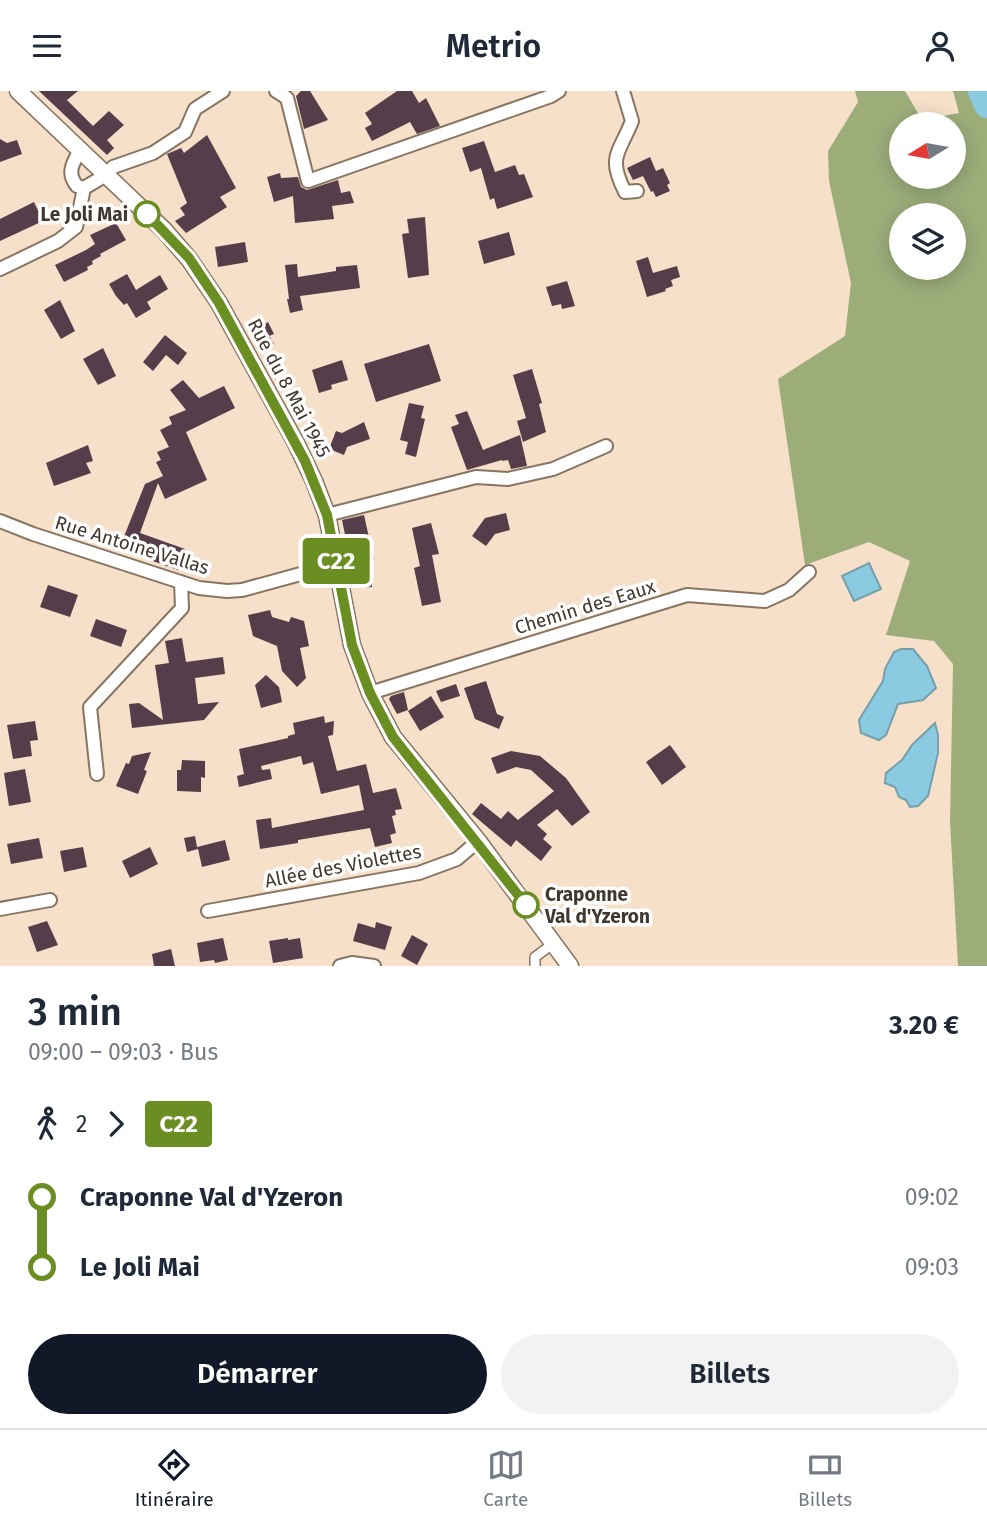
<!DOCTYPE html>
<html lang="fr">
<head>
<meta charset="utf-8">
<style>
	:root { --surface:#fff; --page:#f2f2f3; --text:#1f2937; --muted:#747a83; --line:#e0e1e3; --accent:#111827 }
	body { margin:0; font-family:"Fira Sans",sans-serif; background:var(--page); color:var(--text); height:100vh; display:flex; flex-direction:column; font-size:26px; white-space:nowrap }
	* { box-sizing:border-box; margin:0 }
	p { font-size:23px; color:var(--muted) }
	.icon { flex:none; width:38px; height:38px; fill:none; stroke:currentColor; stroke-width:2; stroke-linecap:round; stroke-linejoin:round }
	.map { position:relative; height:875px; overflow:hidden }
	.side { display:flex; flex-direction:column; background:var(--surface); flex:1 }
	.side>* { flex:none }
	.badge { padding:0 14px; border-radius:5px; font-size:24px; line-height:46px }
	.needle { width:46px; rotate:259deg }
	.buttons { position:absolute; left:889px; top:21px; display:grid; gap:14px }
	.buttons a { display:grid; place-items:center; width:77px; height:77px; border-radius:50%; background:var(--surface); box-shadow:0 4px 18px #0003; font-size:35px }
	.map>.badge { position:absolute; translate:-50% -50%; box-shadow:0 0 0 4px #fff }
	.legs { display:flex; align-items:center; gap:10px; height:77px; padding:0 28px; font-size:23px }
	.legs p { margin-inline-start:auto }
	.overview { display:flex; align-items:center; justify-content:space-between; height:119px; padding:0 28px }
	h1 { font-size:38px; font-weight:600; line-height:52px }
	.button { display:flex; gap:14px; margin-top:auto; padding:14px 28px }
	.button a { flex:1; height:80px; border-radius:42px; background:var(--accent); color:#fff; font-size:28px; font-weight:600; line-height:80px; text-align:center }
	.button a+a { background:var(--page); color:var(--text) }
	ul { padding:0 28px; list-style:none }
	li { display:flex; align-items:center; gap:24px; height:70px; font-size:26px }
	li i { display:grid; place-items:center; width:10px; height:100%; margin:0 9px; background:currentColor }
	li i::after { content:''; width:18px; height:18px; margin:-9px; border:5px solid; border-radius:50%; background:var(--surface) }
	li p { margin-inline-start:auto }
	li:first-child i { background:linear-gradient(#0000 50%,currentColor 0) }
	li:last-child i { background:linear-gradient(currentColor 50%,#0000 0) }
	header { display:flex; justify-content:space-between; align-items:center; height:91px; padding:0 28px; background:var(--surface); font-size:32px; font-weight:600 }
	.menu { display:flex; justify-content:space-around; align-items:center; height:98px; border-top:2px solid var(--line); background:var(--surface); font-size:19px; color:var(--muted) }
	.menu a { display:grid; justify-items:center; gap:4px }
	.menu .current { color:var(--accent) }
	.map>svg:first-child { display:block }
	.forest { fill:#9cad7a; fill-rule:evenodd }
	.water { fill:#8bcbe1; stroke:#749fab; stroke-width:2 }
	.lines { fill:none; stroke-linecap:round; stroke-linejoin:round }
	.river { stroke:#8bcbe1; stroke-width:26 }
	.building { fill:#563d4a }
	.pedestrian-casing { stroke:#887561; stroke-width:12 }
	.minor-casing { stroke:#887561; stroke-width:16 }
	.secondary-casing { stroke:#887561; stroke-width:19 }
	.pedestrian { stroke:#fff; stroke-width:9 }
	.minor { stroke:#fff; stroke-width:12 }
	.secondary { stroke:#fff; stroke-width:16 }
	.line-1-casing { stroke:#fff; stroke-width:16 }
	.line-1 { stroke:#6b8e23; stroke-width:10 }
	.stop-1-dot { fill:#fff; stroke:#6b8e23; stroke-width:3.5 }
	.labels { text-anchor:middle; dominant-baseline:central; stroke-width:7; stroke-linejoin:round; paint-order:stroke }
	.stop-label { font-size:19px; font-weight:bold; fill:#40372e; stroke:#fff; text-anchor:end }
	.street-label { font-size:19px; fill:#40372e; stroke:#fff }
</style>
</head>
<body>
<header><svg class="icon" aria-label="menu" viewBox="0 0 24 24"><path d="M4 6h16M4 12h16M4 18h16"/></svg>Metrio<svg class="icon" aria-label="person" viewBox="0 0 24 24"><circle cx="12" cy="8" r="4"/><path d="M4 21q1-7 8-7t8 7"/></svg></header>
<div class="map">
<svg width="987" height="875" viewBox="0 0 987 875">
	<rect width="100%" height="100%" fill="#f6e0c9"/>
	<path class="forest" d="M855 0H905L922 29 959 22 953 0H987V875H958L950 731 953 573 934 550 886 544 910 470 869 451 805 474 778 288 845 245 851 192 829 90 828 60 858 11ZM901 33H954V86H901ZM901 124H954V177H901Z"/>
	<path class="water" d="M869 472 881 498 854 510 842 485Z
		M901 558H913L927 575 936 597 923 609 898 613 886 644 879 649 861 642 859 629 883 590 885 578 894 561Z
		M935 632 938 644V662L928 705 918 715 910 716 906 709 899 706 895 696 885 692 886 682 902 669 912 654Z"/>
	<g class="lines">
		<path class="river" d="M981 0 987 14"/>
	</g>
	<path class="building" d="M39 0H78L67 9 93 35 109 20 124 34 107 49 114 57 107 64Z
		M301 0H310L328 29 304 38 296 5Z
		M397 0H412L419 12 426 7 440 35 417 43 410 31 372 50 365 37 372 33 365 22Z
		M207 44 236 97 220 106 227 116 186 142 175 130 185 124 180 117 187 112 167 63 181 57 184 62Z
		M0 48 7 52 17 49 22 63 0 71Z
		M484 50 495 81 515 74 519 84 524 83 533 106 497 118 494 107 490 109 481 77 470 81 462 57Z
		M650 66 656 80 663 77 670 92 667 94 670 100 656 106 653 100 651 101 643 85 633 89 627 77Z
		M280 82 281 87 298 86 301 96 307 99 338 89 341 102 350 100 354 112 332 115 334 128 295 132 293 105 274 111 267 86Z
		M34 111 43 130 0 150V128Z
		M425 126 429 184 408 187 402 143 409 142 407 128Z
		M116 132 126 149 100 163 101 165 92 170 93 173 87 176 88 179 64 191 55 174 86 159 95 153 90 144Z
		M509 141 515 164 484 173 478 150Z
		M245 151 248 171 218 176 215 156Z
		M648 166 653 182 677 175 680 186 671 189 673 195 665 198 666 200 647 206 636 170Z
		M297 173 298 186 336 180V176L357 174 360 197 300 205 303 219 290 222 287 208H289L285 174Z
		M127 183 136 199 160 184 168 198 147 211 151 218 136 227 127 212 124 214 116 205 109 193Z
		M567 190 575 215 562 218 561 213 552 215 546 196Z
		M60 209 75 240 61 248 44 219Z
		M268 231 274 243 269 245 274 253 261 260 250 241Z
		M165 244 187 262 178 274 166 264 153 280 143 271Z
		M429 253 441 290 376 311 364 273Z
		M103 257 116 285 98 294 83 268Z
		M342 269 348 289 331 294 332 298 319 302 312 279Z
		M532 278 542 312 539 313 546 341 523 351 517 330 526 327 513 284Z
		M183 289 199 307 224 295 235 317 186 341 207 389 165 408 158 392 140 442 185 458 178 479 119 458 145 393 163 385 156 371 161 369 157 361 169 356 160 339 172 333 169 326 186 319 170 299Z
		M409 312 424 315 421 327 425 328 416 366 405 363 408 351 400 349Z
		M467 320 483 359 520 344 527 375 511 378 508 369 502 370V369L467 379 451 336 459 333 455 324Z
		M364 331 370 348 347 356 344 364 329 358 336 340 342 342Z
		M88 354 93 370 86 372 91 382 54 395 46 372Z
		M506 422 510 439 495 443 486 455 472 445 485 427Z
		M364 424 374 469 370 470 372 496 356 497 342 429Z
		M431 432 439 463 432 464 441 511 422 515 414 477 420 475 412 437Z
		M48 494 78 504 70 526 40 516Z
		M270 519 272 526 289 531 291 526 304 530 309 555 300 557 306 587 297 596 282 580 277 555 253 545 248 524Z
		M96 528 127 539 121 556 90 545Z
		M182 547 186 571 223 566 225 583 195 587 198 613 219 611 204 629 132 637 129 613 139 612 163 629 155 574 169 572 165 550Z
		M266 584 279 596 282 611 261 617 255 594Z
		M486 590 497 623 504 626 499 638 475 628 464 597Z
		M456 593 460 605 441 611 436 600Z
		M404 601 408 619 397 623 389 608 391 605Z
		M431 605 444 626 420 640 408 620Z
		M324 625 325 632 334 630 333 644 328 645 337 680 366 673 373 702 396 697 402 718 395 719 396 724 392 725 396 742 390 744 392 752 375 756 370 737 298 749V752L260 758 256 729 271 727 272 737 364 719 359 694 321 703 313 671 303 674 301 665 261 675 262 679 270 678 272 688 239 696 237 685 244 683 239 658 288 647V645L295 643 293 632Z
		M35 630 38 649 30 650 32 665 13 668 7 634Z
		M670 654 686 676 662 694 646 671Z
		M511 660 540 665 566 687 590 721 572 735 557 718 537 734 547 743 543 748 552 756 541 770 516 749 511 756 472 723 481 712 501 728 508 720 518 729 554 700 531 679 516 676 497 683 491 667Z
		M151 661 144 679 147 680 138 703 116 695 126 672 129 673 132 665Z
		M182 669 205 670V687L201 686V701L177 700V679H181Z
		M25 678 31 711 9 715 4 682Z
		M195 745 197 756 225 749 230 769 202 776 198 758 187 761 184 747Z
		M39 747 43 767 11 773 7 753Z
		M83 756 87 776 64 781 60 760Z
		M150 756 158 773 130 787 122 770Z
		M47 830 58 854 37 861 28 836Z
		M376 831 392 836 385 859 353 850 358 832 375 837Z
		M412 844 428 853 417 874 401 865Z
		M223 847 228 869 215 872 214 869 200 871 197 852Z
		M288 847V849L300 847 303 867 273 872 269 850Z
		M171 858 175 875H154L152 863Z"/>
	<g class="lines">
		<g class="pedestrian-casing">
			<path id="pedestrian" d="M535 875V866L554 852"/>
		</g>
		<g class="minor-casing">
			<path id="minor" d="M276 0 287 7 308 90 551 5 559 0
				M623 0 632 30C619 63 607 65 625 101L637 100
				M80 59C73 72 66 82 77 95L84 97 106 84 113 76 153 62 185 41 195 18 223 0
				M0 178 58 150 76 136 84 97
				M327 424 476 386 508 388 553 378 606 355
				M0 430 33 443 199 497 227 500 242 499 337 473
				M370 602 687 504 765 510 789 499 809 481
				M97 683 90 616 182 517 181 491
				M0 818 50 809
				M208 820 419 782 457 768 478 750
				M340 875 352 872 374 875"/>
		</g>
		<g class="secondary-casing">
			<path id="secondary" d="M18 0 164 139 189 168 219 212 296 352 314 390 327 424 352 554 370 602 393 646 478 750 570 875"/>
		</g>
		<use href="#pedestrian" class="pedestrian"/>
		<use href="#minor" class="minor"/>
		<use href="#secondary" class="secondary"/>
	</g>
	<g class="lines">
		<g class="line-1-casing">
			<path id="line-1" d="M147 123 189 167 219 212 305 370 327 424 352 554 370 602 393 646 526 814"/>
		</g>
		<use href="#line-1" class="line-1"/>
	</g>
	<g class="stop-1-dot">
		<circle cx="147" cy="123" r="12"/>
		<circle cx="526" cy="814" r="12"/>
	</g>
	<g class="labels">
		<g class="stop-label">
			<text x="128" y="123">Le Joli Mai</text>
			<text x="545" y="803" text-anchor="start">Craponne<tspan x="545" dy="22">Val d'Yzeron</tspan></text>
		</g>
		<g class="street-label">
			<text transform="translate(289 297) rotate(62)">Rue du 8 Mai 1945</text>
			<text transform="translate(132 454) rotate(17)">Rue Antoine Vallas</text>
			<text transform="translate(585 516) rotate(-17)">Chemin des Eaux</text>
			<text transform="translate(343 775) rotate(-11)">Allée des Violettes</text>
		</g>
	</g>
</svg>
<div class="buttons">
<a><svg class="needle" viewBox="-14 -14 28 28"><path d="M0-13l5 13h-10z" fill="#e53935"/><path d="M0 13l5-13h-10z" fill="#747a83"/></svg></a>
<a><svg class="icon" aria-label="layers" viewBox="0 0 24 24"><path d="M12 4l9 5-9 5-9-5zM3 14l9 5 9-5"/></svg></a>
</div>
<b class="badge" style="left:336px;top:470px;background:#6b8e23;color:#fff">C22</b>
</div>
<section class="side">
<div class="overview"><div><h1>3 min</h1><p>09:00 – 09:03 · Bus</p></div><b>3.20 €</b></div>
<div class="legs"><svg class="icon" aria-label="walk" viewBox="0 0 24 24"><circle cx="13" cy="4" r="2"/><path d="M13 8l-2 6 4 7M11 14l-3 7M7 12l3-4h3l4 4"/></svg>2<svg class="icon" aria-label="forward" viewBox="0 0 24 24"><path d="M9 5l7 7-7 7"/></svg><b class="badge" style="background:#6b8e23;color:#fff">C22</b></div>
<ul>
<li><i style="color:#6b8e23"></i><b>Craponne Val d'Yzeron</b><p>09:02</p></li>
<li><i style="color:#6b8e23"></i><b>Le Joli Mai</b><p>09:03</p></li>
</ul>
<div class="button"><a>Démarrer</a><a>Billets</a></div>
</section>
<nav class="menu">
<a class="current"><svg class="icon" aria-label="directions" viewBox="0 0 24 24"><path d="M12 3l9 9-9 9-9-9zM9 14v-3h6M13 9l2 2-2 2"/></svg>Itinéraire</a>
<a><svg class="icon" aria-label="map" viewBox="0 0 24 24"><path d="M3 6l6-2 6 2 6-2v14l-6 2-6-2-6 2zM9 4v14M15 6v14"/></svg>Carte</a>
<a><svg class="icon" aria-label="tickets" viewBox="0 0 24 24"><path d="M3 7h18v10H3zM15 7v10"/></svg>Billets</a>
</nav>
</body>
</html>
